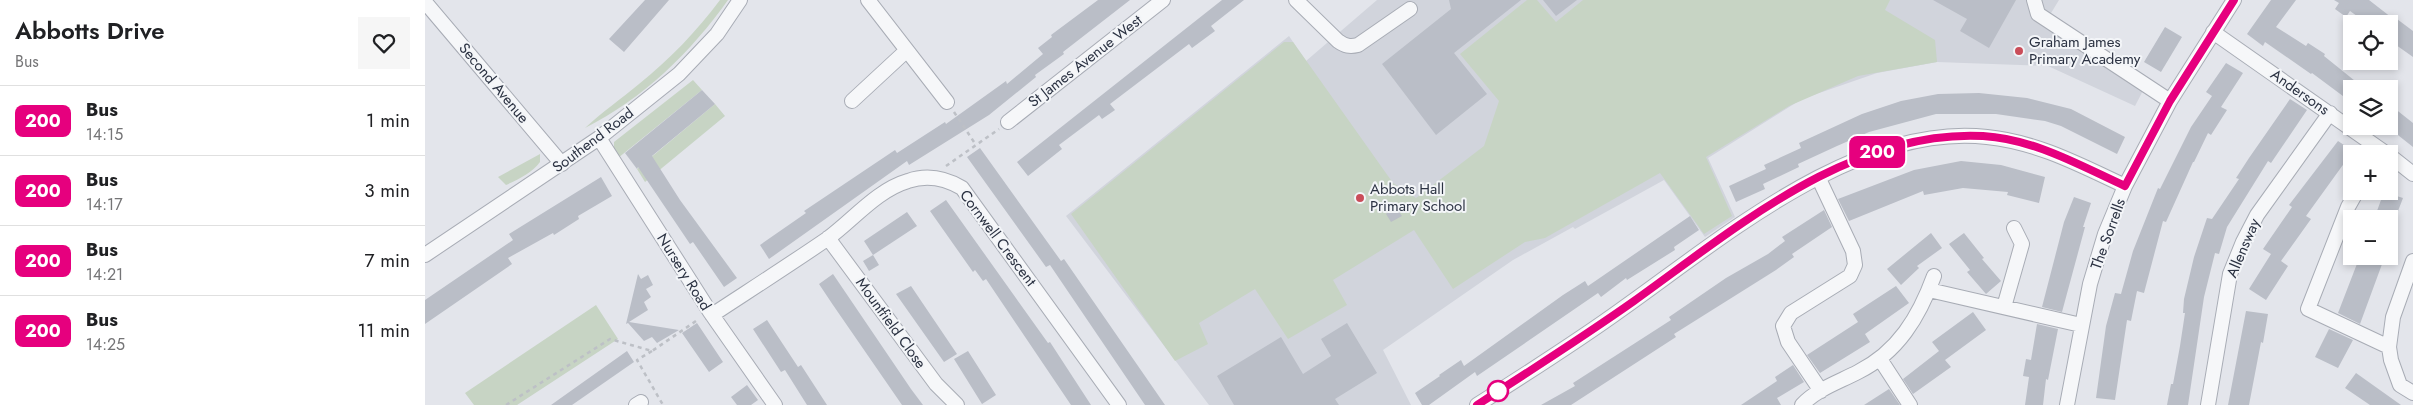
<!DOCTYPE html>
<html lang="en">
<head>
<meta charset="utf-8">
<style>
	:root { --surface:#fff; --page:#f6f6f6; --text:#202124; --muted:#757577; --line:#e0e0e0 }
	body { margin:0; font-family:Jost,sans-serif; background:var(--page); color:var(--text); height:100vh; display:flex; flex-direction:column; font-size:19px; white-space:nowrap }
	* { box-sizing:border-box; margin:0 }
	p { font-size:16px; color:var(--muted) }
	.icon { flex:none; width:28px; height:28px; fill:none; stroke:currentColor; stroke-width:2; stroke-linecap:round; stroke-linejoin:round }
	.map { position:relative; flex:1; overflow:hidden }
	.details { display:flex; flex-direction:column; background:var(--surface); width:425px }
	.details>* { flex:none }
	.badge { padding:0 10px; border-radius:8px; font-size:18px; line-height:32px }
	.controls { position:absolute; left:1918px; top:15px; display:grid; gap:10px }
	.controls a { display:grid; place-items:center; width:55px; height:55px; border-radius:0px; background:var(--surface); box-shadow:0 2px 8px #0003; font-size:25px }
	.map>.badge { position:absolute; translate:-50% -50%; box-shadow:0 0 0 2px #fff }
	.round { display:grid; place-items:center; flex:none; width:52px; height:52px; border-radius:0px; background:var(--page) }
	.headline { display:flex; align-items:center; justify-content:space-between; height:85px; padding:0 15px }
	h1 { font-size:24px; font-weight:600; line-height:38px }
	ul { padding:0; list-style:none }
	li { display:flex; align-items:center; gap:15px; height:70px; padding:0 15px; border-top:1px solid var(--line) }
	li div { flex:1 }
	li b { display:block; font-size:19px }
	li em { font-style:normal }
	li .badge { min-width:55px; font-weight:700; text-align:center }
	main { display:flex; flex:1; min-height:0 }
	.map>svg:first-child { display:block }
	.built { fill:#d1d4dc }
	.green { fill:#c7d4c4 }
	.building { fill:#babec7 }
	.lines { fill:none; stroke-linecap:round; stroke-linejoin:round }
	.minor-casing { stroke:#a8acb5; stroke-width:16 }
	.path { stroke:#bdc0c6; stroke-width:2.5; stroke-dasharray:4 4; stroke-linecap:butt }
	.minor { stroke:#f6f7f9; stroke-width:14 }
	.line-casing { stroke:#fff; stroke-width:11 }
	.line { stroke:#e6007e; stroke-width:8 }
	.poi-dot { fill:#ca4d59; stroke:#f3f5f8; stroke-width:2 }
	.stop-dot { fill:#fff; stroke:#e6007e; stroke-width:2.5 }
	.labels { text-anchor:middle; dominant-baseline:central; stroke-width:4; stroke-linejoin:round; paint-order:stroke }
	.poi-label { font-size:15px; fill:#2b3242; stroke:#f3f5f8; text-anchor:start }
	.street-label { font-size:15px; fill:#2b3242; stroke:#f3f5f8 }
</style>
</head>
<body>
<main>
<section class="details">
<div class="headline"><div><h1>Abbotts Drive</h1><p>Bus</p></div><a class="round"><svg class="icon" aria-label="heart" viewBox="0 0 24 24"><path d="M12 20l-8-8c-3-5 5-10 8-4 3-6 11-1 8 4z"/></svg></a></div>
<ul>
<li><span class="badge" style="background:#e6007e;color:#fff">200</span><div><b>Bus</b><p>14:15</p></div><em>1 min</em></li>
<li><span class="badge" style="background:#e6007e;color:#fff">200</span><div><b>Bus</b><p>14:17</p></div><em>3 min</em></li>
<li><span class="badge" style="background:#e6007e;color:#fff">200</span><div><b>Bus</b><p>14:21</p></div><em>7 min</em></li>
<li><span class="badge" style="background:#e6007e;color:#fff">200</span><div><b>Bus</b><p>14:25</p></div><em>11 min</em></li>
</ul>
</section>
<div class="map">
<svg width="1988" height="405" viewBox="0 0 1988 405">
	<rect width="100%" height="100%" fill="#e3e5eb"/>
	<path class="built" d="M952 0H1634L1623 18 1724 79 1710 106 1623 66 1512 62 1452 73 1377 99 1283 158 1310 217 1280 237 1239 180 1150 229 1148 227 1088 260 958 350 986 405H784L641 216 864 36 881 61Z"/>
	<path class="green" d="M295 0H303C266 52 218 99 160 128 177 112 196 99 214 84 244 60 272 31 295 0Z
		M1102 0H1112L1131 22 1158 0H1465L1460 10 1510 40 1512 62 1433 76 1364 106 1281 157 1307 216 1279 234 1235 173 1120 238 1100 242 1028 289 989 230 908 280 922 305 863 339 830 289 774 323 783 344 750 361 646 214 859 42H868L968 183 991 198 1059 146 1074 101 1035 54Z
		M268 80 277 90 193 158 189 150V142Z
		M290 104 300 116 220 182 212 169Z
		M115 154V162C107 173 94 179 81 185L73 177Z
		M171 305 193 339 92 405H49L40 393Z"/>
	<path class="building" d="M220 0H244L199 52 184 39Z
		M673 0H705L638 52 639 54 610 75 611 77 564 115 484 165 482 161 344 259 335 245 381 213 379 211 470 150 472 153 520 122 521 124 581 81 582 84 618 54 613 48 627 37 626 35Z
		M797 0H819L786 26 790 31 767 48 764 44 685 104 690 110 677 119 674 115 634 145 637 149 603 176 592 162Z
		M1024 0H1096L1029 53 1062 94 1011 135 957 64 1026 9Z
		M1118 0H1152L1131 16Z
		M1508 0H1591L1564 48 1535 31 1542 19Z
		M1846 0H1871L1851 27 1881 46 1883 43 1900 54 1899 56 1940 89H1926V102L1887 73 1886 74 1840 42 1838 46 1822 34Z
		M1909 0H1944L1971 21 1972 19 1988 31V57L1964 40V24H1943L1925 11 1921 17 1910 9 1914 3Z
		M1740 27 1757 37 1736 72 1719 62Z
		M1801 63 1818 73 1796 107 1802 110 1786 135 1783 133 1769 162H1768L1741 222 1738 221 1719 293 1712 291 1706 321 1702 320 1690 400 1671 398 1681 326 1690 293 1696 294 1708 251 1733 188 1735 189 1766 127 1787 96 1781 92Z
		M277 90 290 104 227 156 255 200 312 278 299 287 268 242 265 244 213 167 212 169 200 153Z
		M1554 93 1602 98 1646 109 1700 137 1692 154 1636 126 1620 121 1571 114H1511L1444 132 1412 146 1373 164 1374 167 1338 184 1340 189 1311 202 1304 186 1341 169 1339 165 1376 148 1374 143 1437 114 1476 101 1513 94Z
		M1865 99 1882 110 1846 163 1843 161 1802 227 1794 254 1790 253 1779 297 1763 405H1742L1746 384H1748L1755 346 1760 313H1758L1759 299 1769 257 1782 218 1787 219 1814 179 1811 178 1824 158Z
		M1964 104 1988 123V147L1964 128Z
		M1913 141 1928 151 1881 216 1886 219 1856 261 1863 266 1841 300 1824 289 1846 254 1838 249 1867 207 1864 205Z
		M555 148 636 261 639 259 740 405H720L625 265 621 267 542 157Z
		M1536 161 1576 165 1620 177 1614 203 1582 195 1583 192 1538 188 1499 195 1498 191 1424 221 1413 199 1489 170Z
		M176 177 187 196 153 216 154 219 129 235 128 233 83 258 87 264 0 324V300L88 240 84 234Z
		M1959 192 1978 198 1970 219H1949Z
		M1649 197 1666 203 1658 227H1660L1637 312 1617 307 1639 222Z
		M521 200 623 343 625 342 666 405H646L561 279 558 281 550 270 548 272 505 211Z
		M971 207 977 216 966 222 961 214Z
		M1399 210 1407 227 1367 254 1369 257 1351 270 1249 334 1251 337 1146 405H1116L1150 386 1148 383 1246 320 1244 317 1301 278 1343 254 1360 241 1357 237Z
		M482 212 492 226 448 255 439 241Z
		M1265 216 1274 230 1249 247 1250 250 1202 280 1201 278 1176 297 1173 293 1052 376 1050 372 1004 405H997L990 393 1015 376 1014 375 1036 360 1039 366 1138 295 1160 281 1163 286Z
		M1506 233 1517 248 1492 266 1494 268 1476 285 1462 269Z
		M1539 233 1559 258 1557 259 1576 281 1561 294 1542 272 1545 270 1524 244Z
		M448 255 454 265 444 271 438 261Z
		M1935 256H1960L1935 324 1913 313Z
		M213 274 216 279 223 275 228 285 221 289 226 297 219 302 223 310 204 322 254 330 232 343 227 337 219 341 203 323 201 324Z
		M408 274 486 389 498 405H477L408 305 394 284Z
		M486 286 532 354 519 362 471 294Z
		M1471 286 1484 303 1440 334 1445 342 1395 373 1382 355 1433 322 1428 314Z
		M1821 311 1843 314 1838 343 1836 342 1824 405H1803Z
		M1548 312 1561 330 1520 360 1526 367 1488 394 1478 379 1514 351 1507 342Z
		M342 320 373 367 376 365 402 405H382L360 370 356 372 328 329Z
		M272 323 298 362 284 372 257 333Z
		M922 323 952 373 910 399 914 405H809L792 376 856 337 878 374 906 356 896 339Z
		M1612 324 1633 329 1623 380 1621 379 1618 405H1600L1604 377 1598 376 1601 359 1606 360Z
		M1904 329 1928 340 1913 368 1890 357Z
		M202 351 209 362 147 405H126Z
		M543 351 571 395 557 404 529 359Z
		M1368 365 1379 382 1352 398 1356 405H1316L1352 381 1350 377Z
		M1931 373 1976 405H1945L1920 388Z
		M322 385 333 400 326 405H312L306 397Z
		M1464 389 1475 405H1439Z"/>
	<g class="lines">
		<g class="minor-casing">
			<path id="minor" d="M443 0 522 102
				M871 0 913 41C920 46 925 47 933 45L985 9
				M1609 0 1613 14 1745 101
				M0 2 137 164
				M1788 32 1962 154
				M427 101 481 51
				M583 122 738 0
				M174 138 285 312 350 405
				M1964 155 1988 174
				M1394 179 1428 251 1430 265 1425 276 1366 313 1358 326 1363 342 1396 391
				M1932 191 1923 207 1883 309 1964 347
				M403 238 511 384 532 405
				M0 255 174 138 254 74 292 34 315 0
				M1988 261 1968 317 1964 347 1966 360 1975 385 1988 393
				M1504 290 1656 325
				M1579 307 1597 244 1589 228
				M287 315C325 290 364 265 402 239 428 220 452 190 483 181 503 174 520 178 537 188L694 405
				M1455 359 1485 405
				M211 405 216 402
				M1052 405C1101 374 1150 343 1197 309 1296 239 1433 122 1562 137 1612 142 1655 165 1700 186
				M1377 405C1392 389 1414 382 1433 372 1473 352 1494 317 1509 276
				M1642 405 1665 284 1680 234 1700 186 1745 101 1809 0
				M1783 405 1805 274 1818 242 1832 215 1905 113"/>
		</g>
		<path class="path" d="M529 112 551 145
			M521 166 574 129
			M227 351 212 360 238 405
			M81 405 185 339 227 351 274 319"/>
		<use href="#minor" class="minor"/>
	</g>
	<g class="lines">
		<g class="line-casing">
			<path id="line" d="M1052 405C1105 371 1158 337 1209 301 1311 228 1426 129 1558 136 1609 139 1654 165 1700 186L1745 101 1809 0"/>
		</g>
		<use href="#line" class="line"/>
	</g>
	<g class="poi-dot">
		<circle cx="1594" cy="51" r="5"/>
		<circle cx="935" cy="198" r="5"/>
	</g>
	<circle class="stop-dot" cx="1073" cy="391" r="10"/>
	<g class="labels">
		<g class="poi-label">
			<text x="1604" y="42">Graham James<tspan x="1604" dy="17">Primary Academy</tspan></text>
			<text x="945" y="189">Abbots Hall<tspan x="945" dy="17">Primary School</tspan></text>
		</g>
		<g class="street-label">
			<text transform="translate(660 61) rotate(-38)">St James Avenue West</text>
			<text transform="translate(69 83) rotate(50)">Second Avenue</text>
			<text transform="translate(1875 92) rotate(35)">Andersons</text>
			<text transform="translate(168 140) rotate(-37)">Southend Road</text>
			<text transform="translate(1683 234) rotate(-70)">The Sorrells</text>
			<text transform="translate(573 238) rotate(53)">Cornwell Crescent</text>
			<text transform="translate(1818 248) rotate(-67)">Allensway</text>
			<text transform="translate(259 272) rotate(58)">Nursery Road</text>
			<text transform="translate(466 323) rotate(54)">Mountfield Close</text>
		</g>
	</g>
</svg>
<div class="controls">
<a><svg class="icon" aria-label="locate" viewBox="0 0 24 24"><circle cx="12" cy="12" r="6"/><path d="M12 2v4M12 18v4M2 12h4M18 12h4"/></svg></a>
<a><svg class="icon" aria-label="layers" viewBox="0 0 24 24"><path d="M12 4l9 5-9 5-9-5zM3 14l9 5 9-5"/></svg></a>
<a>+</a>
<a>−</a>
</div>
<b class="badge" style="left:1452px;top:152px;background:#e6007e;color:#fff">200</b>
</div>
</main>
</body>
</html>
